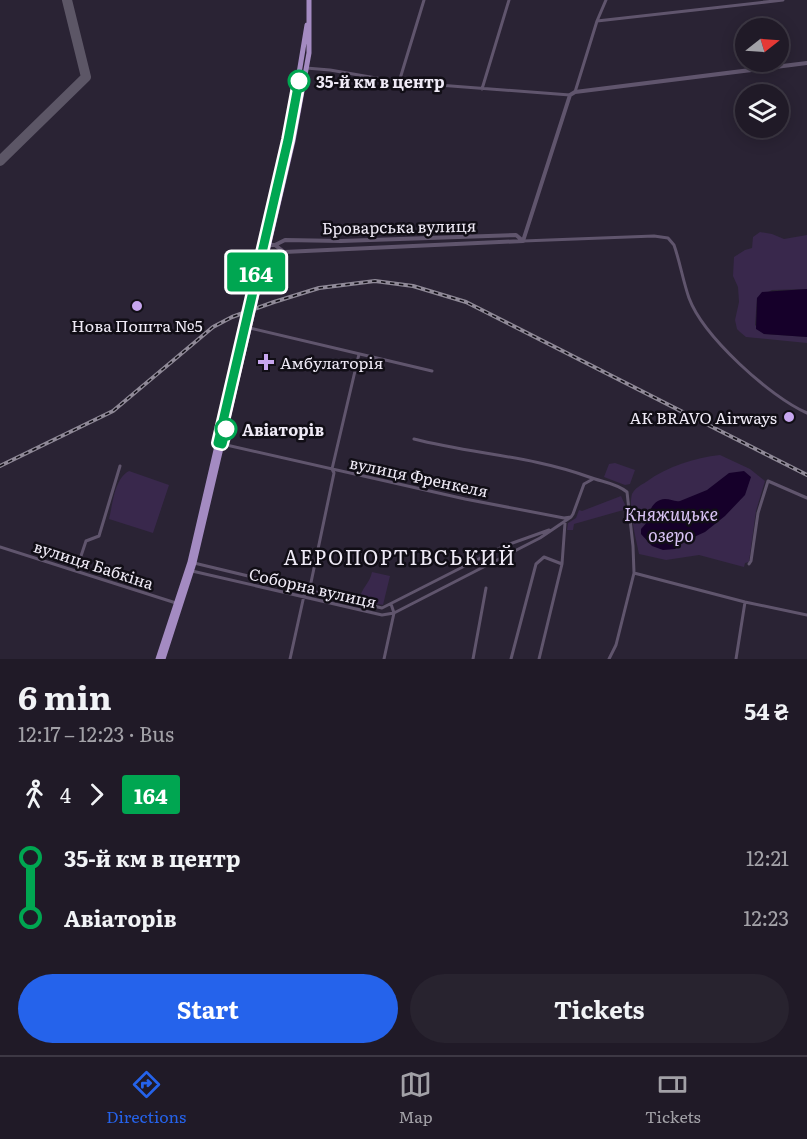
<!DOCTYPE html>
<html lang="en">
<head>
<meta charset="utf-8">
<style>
	:root { --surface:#201a27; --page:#28232f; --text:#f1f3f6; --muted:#a2a1a7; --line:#3d3844; --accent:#2563eb }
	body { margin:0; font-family:Literata,serif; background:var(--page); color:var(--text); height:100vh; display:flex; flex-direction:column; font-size:22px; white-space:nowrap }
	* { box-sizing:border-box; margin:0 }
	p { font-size:20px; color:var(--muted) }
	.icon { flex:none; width:33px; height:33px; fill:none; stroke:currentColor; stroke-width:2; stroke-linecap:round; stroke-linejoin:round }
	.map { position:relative; height:659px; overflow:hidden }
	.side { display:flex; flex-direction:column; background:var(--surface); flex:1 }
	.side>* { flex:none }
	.badge { padding:0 12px; border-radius:4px; font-size:21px; line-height:39px }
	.needle { width:39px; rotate:73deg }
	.buttons { position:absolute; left:735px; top:18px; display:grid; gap:12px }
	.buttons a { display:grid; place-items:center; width:54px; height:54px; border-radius:50%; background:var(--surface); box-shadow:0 3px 15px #0003,0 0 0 2px var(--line); font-size:30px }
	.map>.badge { position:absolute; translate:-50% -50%; box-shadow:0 0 0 3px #fff }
	.legs { display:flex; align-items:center; gap:9px; height:66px; padding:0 18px; font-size:20px }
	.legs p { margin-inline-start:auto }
	.summary { display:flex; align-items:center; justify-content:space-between; height:102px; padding:0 18px }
	h1 { font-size:33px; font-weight:700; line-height:45px }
	.button { display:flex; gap:12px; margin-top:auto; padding:12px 18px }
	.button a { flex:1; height:69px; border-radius:36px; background:var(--accent); color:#fff; font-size:24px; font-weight:700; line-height:69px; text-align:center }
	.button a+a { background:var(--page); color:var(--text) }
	ul { padding:0 18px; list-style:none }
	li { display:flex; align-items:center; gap:21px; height:60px; font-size:22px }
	li i { display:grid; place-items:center; width:9px; height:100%; margin:0 8px; background:currentColor }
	li i::after { content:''; width:15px; height:15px; margin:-8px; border:4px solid; border-radius:50%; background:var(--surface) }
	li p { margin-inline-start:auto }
	li:first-child i { background:linear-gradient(#0000 50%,currentColor 0) }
	li:last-child i { background:linear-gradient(currentColor 50%,#0000 0) }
	.menu { display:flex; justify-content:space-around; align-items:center; height:84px; border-top:2px solid var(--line); background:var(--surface); font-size:16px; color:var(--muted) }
	.menu a { display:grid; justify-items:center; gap:3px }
	.menu .selected { color:var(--accent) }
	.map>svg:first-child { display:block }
	.green { fill:#39284c }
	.water { fill:#16002a }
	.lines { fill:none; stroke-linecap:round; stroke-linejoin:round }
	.taxiway { stroke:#5c5666; stroke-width:10 }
	.minor { stroke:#60556d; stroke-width:3 }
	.tertiary { stroke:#60556d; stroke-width:4 }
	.trunk { stroke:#a48bc2; stroke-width:5 }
	.rail-casing { stroke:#8f8997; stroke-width:4 }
	.rail { stroke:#110e16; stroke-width:1.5; stroke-dasharray:4.5; stroke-linecap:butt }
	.line-1-casing { stroke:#fff; stroke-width:14 }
	.line-1 { stroke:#00a651; stroke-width:9 }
	.stop-1-dot { fill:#fff; stroke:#00a651; stroke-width:3 }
	.poi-dot { fill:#c7a6ef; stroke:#110e16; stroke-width:2 }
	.labels { text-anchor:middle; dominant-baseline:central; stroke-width:5; stroke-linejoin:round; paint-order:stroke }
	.stop-label { font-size:16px; font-weight:bold; fill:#efeaf6; stroke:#110e16; text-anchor:start }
	.street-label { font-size:16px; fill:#efeaf6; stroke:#110e16 }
	.poi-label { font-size:16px; fill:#efeaf6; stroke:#110e16 }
	.water-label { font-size:18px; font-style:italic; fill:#d8c2f4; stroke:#110e16 }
	.quarter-label { font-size:20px; letter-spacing:1.5px; fill:#efeaf6; stroke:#110e16 }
</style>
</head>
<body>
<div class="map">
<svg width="807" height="659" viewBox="0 0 807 659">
	<rect width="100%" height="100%" fill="#2a2334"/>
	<path class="green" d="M760 232 772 234 784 239 807 235V289L772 290 757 298 755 325 764 334 807 337V343L746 337 740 332 737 329 735 320 739 302 738 287 733 276 734 257 745 250 752 248 753 237Z
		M720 455 750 469 765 481 756 511 749 562 745 563 744 567 699 555 666 560 639 554C636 539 628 508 632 494 635 488 641 485 646 482 668 466 694 458 720 455Z
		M615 463 635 470 630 484 625 485 604 477 609 464Z
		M129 471 169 485 153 533 109 519C113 504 114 479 129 471Z
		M621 496 627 509 574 524 573 530H567L568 523 576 518 579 510 582 511Z
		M372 572 390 576 383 605 359 600C362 587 370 583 372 572Z"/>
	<path class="water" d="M807 289V337L764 334 756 329 757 298 762 292Z
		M744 471 751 477 745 495 725 516 705 532 683 542 675 549 663 550 652 546 641 534V529L649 520C648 511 654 499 665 499 671 499 674 502 680 501L707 490 729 473Z"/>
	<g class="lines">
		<path class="taxiway" d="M0 161 86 77 67 0"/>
		<path class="minor" d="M597 21 783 0
			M306 68 330 70 399 82 570 95
			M399 82 424 0
			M482 89 509 0
			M575 92 597 21 606 0
			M523 241 654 236 668 238 674 245C680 262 683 281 689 298 703 336 770 397 807 413
			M250 328 432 371
			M414 439C472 454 532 456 589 477 602 482 616 483 627 492L633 546 634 573 616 645 609 659
			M222 444 465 499 564 518 571 517 573 514 584 484 593 479
			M0 547 176 603
			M194 563 382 608 504 546 549 530
			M749 564 751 561 758 513 768 481 807 498
			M76 571 86 541 99 536 120 466
			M192 571 382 615 394 613 540 538 571 517
			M634 573 745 602 807 615
			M309 592 334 473 332 469 359 354
			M290 659 305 591
			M384 659 394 613 391 604
			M473 659 486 588
			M511 659 536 564 544 557 562 564
			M539 659 562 564 565 523
			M736 659 745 602"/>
		<path class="tertiary" d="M523 241 570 95 575 92 807 63
			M268 245H275L284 252 523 241
			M275 245 285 240 341 241 516 235 523 241"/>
		<path class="trunk" d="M158 659 190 562 288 140 307 25
			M163 659 194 563 293 141 309 53V0"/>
		<g class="rail-casing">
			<path id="rail" d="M0 466 113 411 213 327 232 317 274 302 319 288 375 281 413 286 466 302 807 475"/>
		</g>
		<use href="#rail" class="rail"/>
	</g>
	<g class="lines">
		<g class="line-1-casing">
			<path id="line-1" d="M226 429 222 444 218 443 288 140 299 81"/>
		</g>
		<use href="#line-1" class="line-1"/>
	</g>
	<g class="stop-1-dot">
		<circle cx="299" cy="81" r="10"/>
		<circle cx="226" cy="429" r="10"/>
	</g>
	<g class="poi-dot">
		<circle cx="137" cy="306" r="6"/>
		<path d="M263 353h6v6h6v6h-6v6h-6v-6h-6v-6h6z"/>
		<circle cx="789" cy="417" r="6"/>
	</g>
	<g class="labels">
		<g class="stop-label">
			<text x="316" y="81">35-й км в центр</text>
			<text x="242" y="429">Авіаторів</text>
		</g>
		<g class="street-label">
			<text transform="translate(399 226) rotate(-1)">Броварська вулиця</text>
			<text transform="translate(419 476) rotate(12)">вулиця Френкеля</text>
			<text transform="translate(94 564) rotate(18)">вулиця Бабкіна</text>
			<text transform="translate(313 587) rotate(13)">Соборна вулиця</text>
		</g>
		<g class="poi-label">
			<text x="137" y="325">Нова Пошта №5</text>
			<text x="280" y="362" text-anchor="start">Амбулаторія</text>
			<text x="777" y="417" text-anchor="end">АК BRAVO Airways</text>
		</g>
		<g class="water-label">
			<text x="671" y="513">Княжицьке<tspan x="671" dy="21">озеро</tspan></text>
		</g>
		<g class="quarter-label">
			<text x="400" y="556">АЕРОПОРТІВСЬКИЙ</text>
		</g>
	</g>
</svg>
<div class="buttons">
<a><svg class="needle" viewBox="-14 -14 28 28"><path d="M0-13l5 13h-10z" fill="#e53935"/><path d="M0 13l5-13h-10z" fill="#a2a1a7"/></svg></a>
<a><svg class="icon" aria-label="layers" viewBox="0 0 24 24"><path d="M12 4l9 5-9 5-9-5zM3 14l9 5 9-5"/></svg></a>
</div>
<b class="badge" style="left:256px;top:272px;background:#00a651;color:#fff">164</b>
</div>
<section class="side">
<div class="summary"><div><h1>6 min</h1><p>12:17 – 12:23 · Bus</p></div><b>54 ₴</b></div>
<div class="legs"><svg class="icon" aria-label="walk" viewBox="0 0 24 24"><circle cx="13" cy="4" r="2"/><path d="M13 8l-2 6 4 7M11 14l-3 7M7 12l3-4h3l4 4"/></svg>4<svg class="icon" aria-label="forward" viewBox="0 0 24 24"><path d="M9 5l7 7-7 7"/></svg><b class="badge" style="background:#00a651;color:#fff">164</b></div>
<ul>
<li><i style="color:#00a651"></i><b>35-й км в центр</b><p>12:21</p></li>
<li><i style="color:#00a651"></i><b>Авіаторів</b><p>12:23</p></li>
</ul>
<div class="button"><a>Start</a><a>Tickets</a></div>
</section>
<nav class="menu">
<a class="selected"><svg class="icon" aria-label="directions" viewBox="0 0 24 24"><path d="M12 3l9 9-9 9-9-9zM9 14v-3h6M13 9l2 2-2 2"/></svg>Directions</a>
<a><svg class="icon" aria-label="map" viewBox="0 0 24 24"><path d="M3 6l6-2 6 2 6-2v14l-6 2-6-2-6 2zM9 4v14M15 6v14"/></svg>Map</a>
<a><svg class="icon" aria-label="tickets" viewBox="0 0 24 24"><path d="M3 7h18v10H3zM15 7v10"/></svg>Tickets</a>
</nav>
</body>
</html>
